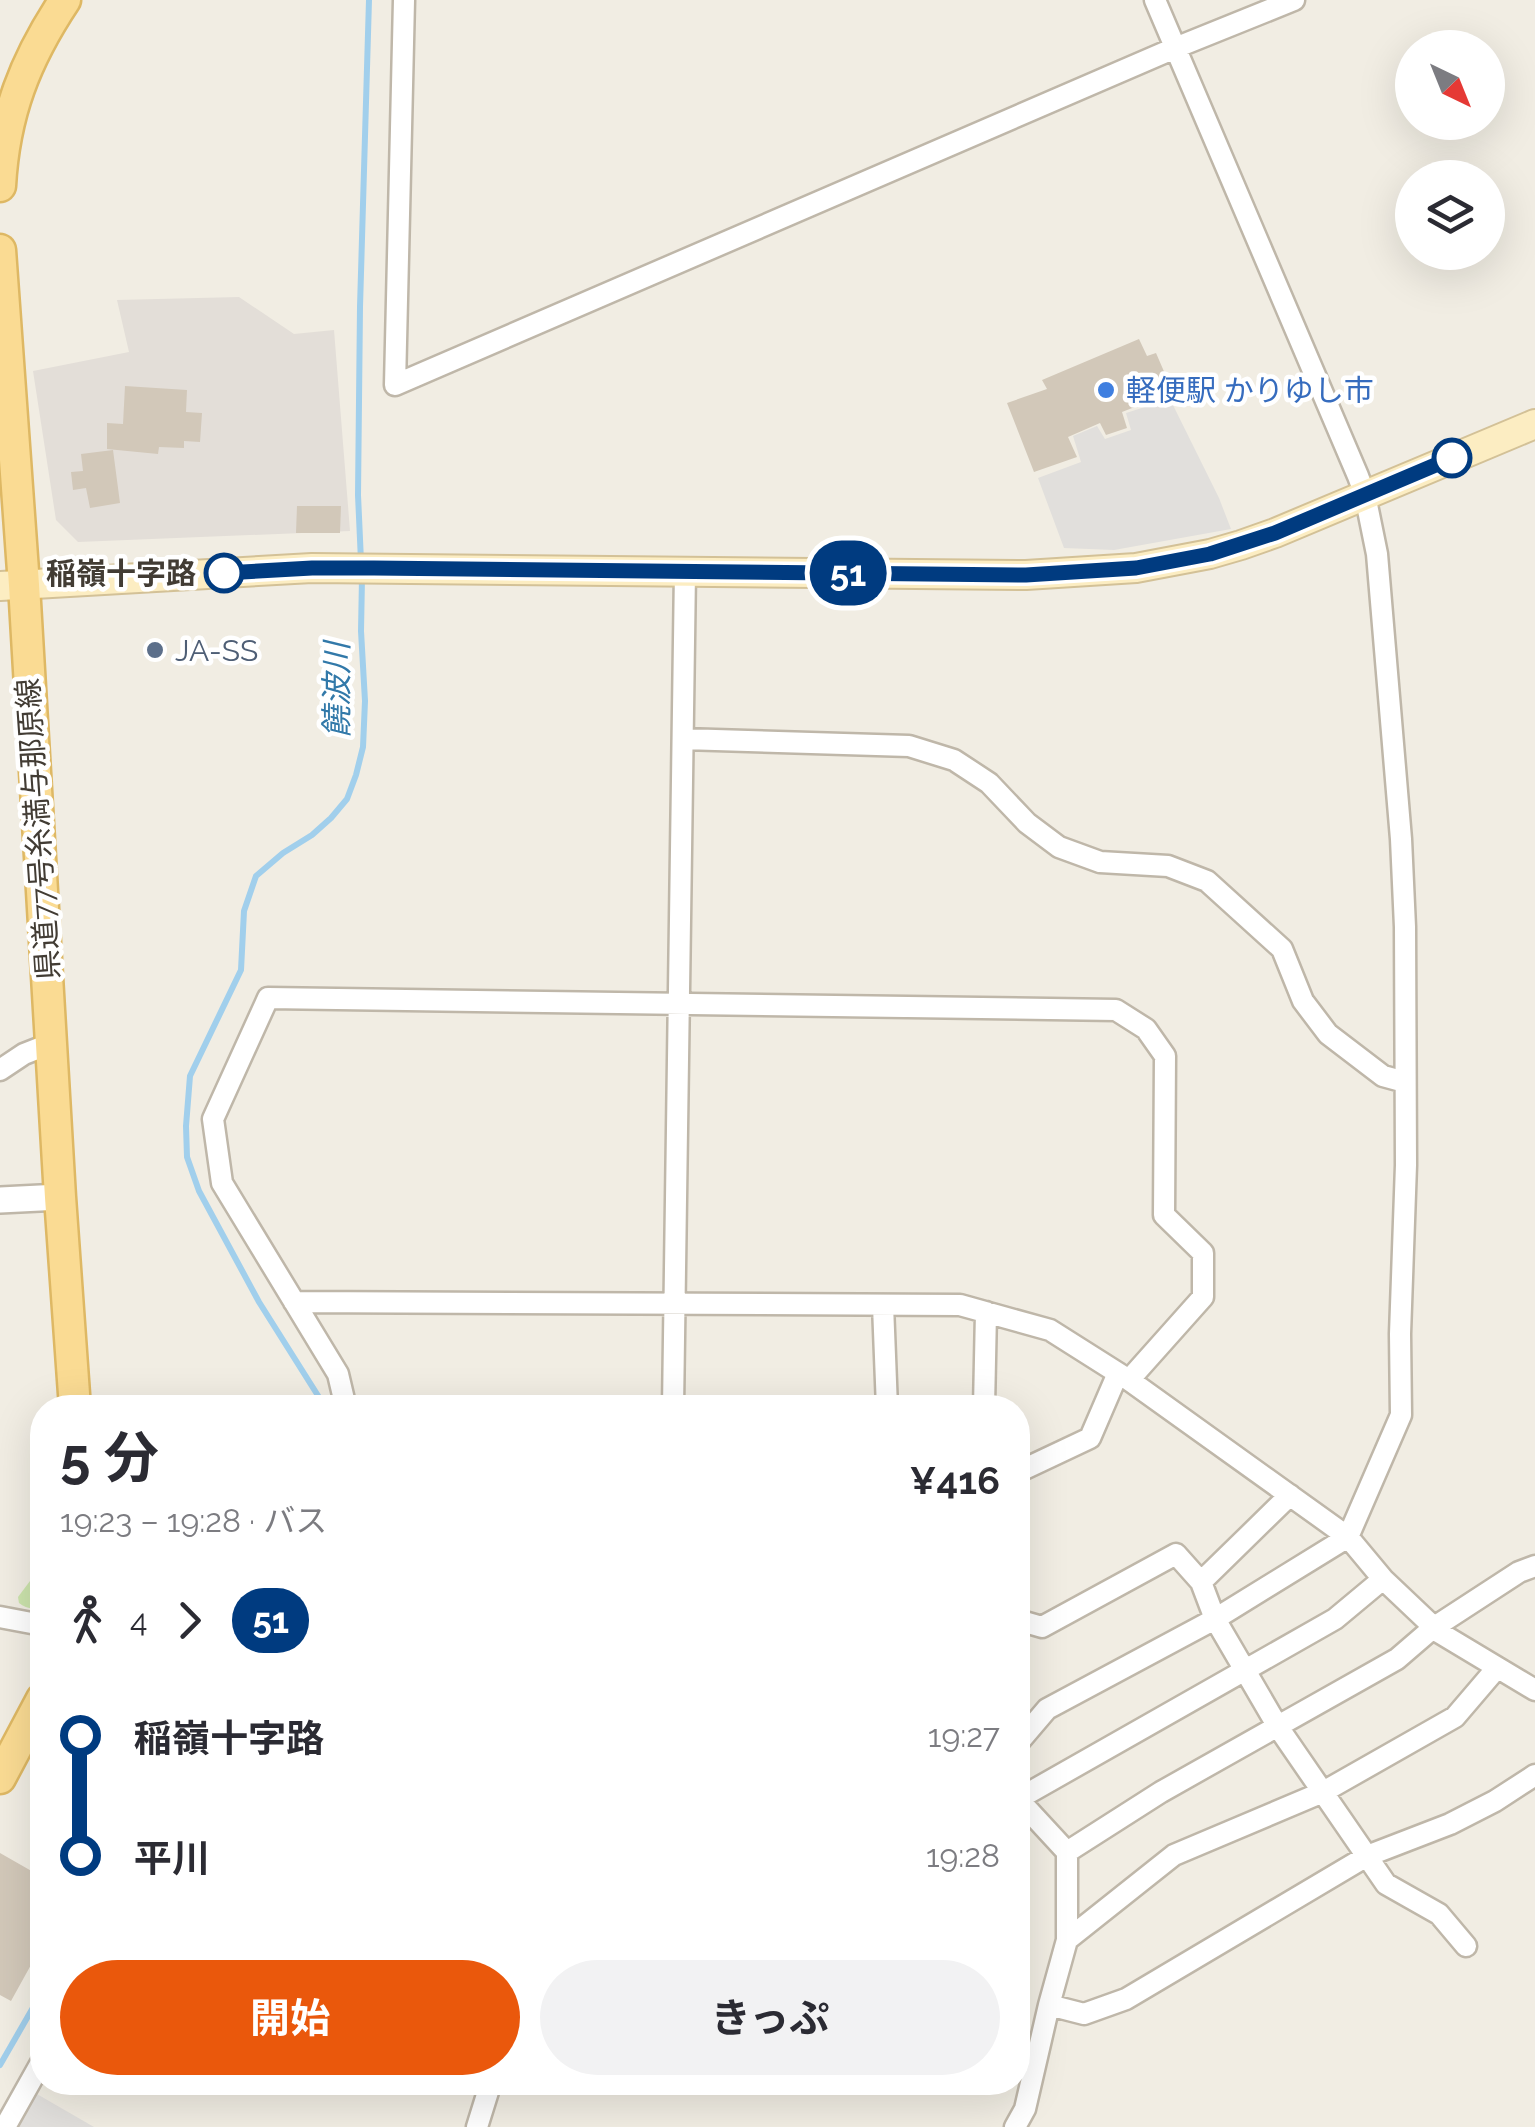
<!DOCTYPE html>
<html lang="ja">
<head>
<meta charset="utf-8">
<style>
	:root { --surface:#fff; --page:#f2f2f3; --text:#2b2b33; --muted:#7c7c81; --accent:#ea580c }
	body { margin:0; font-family:Raleway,"Noto Sans JP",sans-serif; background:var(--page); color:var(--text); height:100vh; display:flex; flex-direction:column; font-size:38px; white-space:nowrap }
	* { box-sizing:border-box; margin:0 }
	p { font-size:32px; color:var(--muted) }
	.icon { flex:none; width:55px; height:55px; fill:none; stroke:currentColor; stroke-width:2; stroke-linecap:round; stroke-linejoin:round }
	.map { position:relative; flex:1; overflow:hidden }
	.sheet { position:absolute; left:30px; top:1395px; width:1000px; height:700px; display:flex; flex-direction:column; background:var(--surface); border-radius:40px; box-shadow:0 10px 40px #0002 }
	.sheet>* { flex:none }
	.badge { padding:0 20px; border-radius:32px; font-size:35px; line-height:65px }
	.needle { width:65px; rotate:137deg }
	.fabs { position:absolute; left:1395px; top:30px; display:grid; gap:20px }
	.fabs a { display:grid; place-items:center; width:110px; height:110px; border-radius:50%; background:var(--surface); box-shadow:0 10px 40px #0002; font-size:50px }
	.map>.badge { position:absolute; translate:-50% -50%; box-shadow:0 0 0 5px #fff }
	.legs { display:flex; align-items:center; gap:15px; height:110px; padding:0 30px; font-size:32px }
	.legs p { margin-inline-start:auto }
	.summary { display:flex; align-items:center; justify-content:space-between; height:170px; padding:0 30px }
	h1 { font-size:55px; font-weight:700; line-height:75px }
	.cta { display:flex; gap:20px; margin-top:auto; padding:20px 30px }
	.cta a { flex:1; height:115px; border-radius:60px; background:var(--accent); color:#fff; font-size:40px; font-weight:700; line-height:115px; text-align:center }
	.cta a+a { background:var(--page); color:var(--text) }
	ul { padding:0 30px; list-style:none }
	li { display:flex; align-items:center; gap:35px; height:120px; font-size:38px }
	li i { display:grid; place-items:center; width:15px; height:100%; margin:0 12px; background:currentColor }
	li i::after { content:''; width:25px; height:25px; margin:-12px; border:8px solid; border-radius:50%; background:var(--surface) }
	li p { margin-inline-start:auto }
	li:first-child i { background:linear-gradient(#0000 50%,currentColor 0) }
	li:last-child i { background:linear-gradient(currentColor 50%,#0000 0) }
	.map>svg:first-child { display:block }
	.industrial { fill:#e3ded8 }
	.green { fill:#cce4ad }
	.parking { fill:#e1dfdc }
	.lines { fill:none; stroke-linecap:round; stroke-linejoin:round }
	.stream { stroke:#a1cfec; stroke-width:6 }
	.building { fill:#d2c8b9 }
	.minor-casing { stroke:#bfb7a9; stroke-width:25 }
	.tertiary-casing { stroke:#bfb7a9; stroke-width:30 }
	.secondary-casing { stroke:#d3c197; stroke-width:32 }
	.primary-casing { stroke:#deb864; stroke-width:35 }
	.minor { stroke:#fff; stroke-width:20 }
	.tertiary { stroke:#fff; stroke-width:25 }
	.secondary { stroke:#fcedc2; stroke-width:28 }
	.primary { stroke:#fadb93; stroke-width:30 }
	.line-1-casing { stroke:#fff; stroke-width:22 }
	.line-1 { stroke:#003b80; stroke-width:15 }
	.shop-dot { fill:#3f7fe0; stroke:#fff; stroke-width:4 }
	.stop-1-dot { fill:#fff; stroke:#003b80; stroke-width:5 }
	.service-dot { fill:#5c6f8a; stroke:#fff; stroke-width:4 }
	.labels { text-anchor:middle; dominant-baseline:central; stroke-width:9; stroke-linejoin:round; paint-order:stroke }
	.shop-label { font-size:30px; fill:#366cbe; stroke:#fff; text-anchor:start }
	.stop-label { font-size:30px; font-weight:bold; fill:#423c34; stroke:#fff; text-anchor:end }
	.service-label { font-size:30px; fill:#4e5e75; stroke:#fff; text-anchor:start }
	.street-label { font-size:30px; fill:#423c34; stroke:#fff }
	.water-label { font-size:32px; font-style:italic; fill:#3279a9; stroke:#fff }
</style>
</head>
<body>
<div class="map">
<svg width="1535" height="2127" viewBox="0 0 1535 2127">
	<rect width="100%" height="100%" fill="#f1ede3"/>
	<path class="industrial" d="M239 297 294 334 334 330 350 531 78 542 56 520 33 371 129 352 117 300Z"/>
	<path class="green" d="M42 1565V1606C35 1610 26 1609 19 1603L18 1597Z"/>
	<path class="parking" d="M1170 399 1219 498 1231 529 1114 550 1064 548 1038 478 1081 462 1073 436 1097 426 1105 439 1131 430 1126 413Z
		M30 2090 94 2127H10Z"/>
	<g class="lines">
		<path class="stream" d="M361 561 358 495 360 307 369 0
			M322 1408V1402L259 1302 199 1191 187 1157 186 1126 190 1076 241 970 244 911 256 876 283 853 312 835 331 818 347 799 356 775 363 747 365 701 361 631 362 578
			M0 2065 42 1992"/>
	</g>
	<path class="building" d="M1139 339 1147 356 1156 353 1169 383 1160 387 1163 396 1122 412 1127 428 1106 435 1100 423 1068 437 1077 457 1034 472 1007 403 1047 389 1042 380Z
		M125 386 187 390 186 412 202 413 200 442 184 441V448L159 447 158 454 107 449V423L123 424Z
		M113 450 120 503 90 508 86 488 73 490 71 472 83 471 81 454Z
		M297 506H341L340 533H296Z
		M0 1853 42 1877V1945L11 2001 0 1995Z"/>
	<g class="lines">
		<g class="minor-casing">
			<path id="minor" d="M404 0 395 385 1175 48 1294 0
				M683 739 909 746 954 760 989 783 1027 823 1059 847 1100 862 1168 866 1207 881 1282 949 1303 1001 1328 1034 1383 1076 1405 1082
				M0 1070 24 1054 52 1043
				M294 1302 960 1305 1050 1330 1129 1380 1348 1537 1383 1579 1440 1633 1535 1690
				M883 1305 887 1408
				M346 1408 338 1374 222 1183 213 1119 268 998 1116 1010 1146 1029 1165 1056 1164 1215 1203 1253V1297L1129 1380
				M673 1408 685 571
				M966 1408 984 1407 986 1312
				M1018 1472 1090 1438 1118 1373
				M1201 1582 1290 1495
				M0 1617 42 1625
				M1018 1620 1042 1627 1176 1554 1201 1582 1215 1619 1278 1727 1386 1884 1439 1914 1466 1946
				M1018 1743 1047 1709 1215 1619 1348 1537 1401 1415 1400 1334 1406 1165 1405 927 1401 839 1377 554 1365 495 1358 476 1155 0
				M1018 1799 1335 1619 1383 1579
				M1067 1852 1161 1792 1397 1659 1433 1628 1519 1572 1535 1566
				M1067 1940 1174 1855 1323 1792 1455 1717 1496 1669
				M1049 2005 1084 2014 1126 1999 1367 1856 1450 1824 1495 1801 1535 1775
				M5 2127 42 2061
				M477 2127 491 2082
				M1015 2127 1025 2109 1049 2005 1067 1940V1852L1018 1799"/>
		</g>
		<g class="tertiary-casing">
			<path id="tertiary" d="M0 1200 60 1197"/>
		</g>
		<g class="secondary-casing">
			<path id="secondary" d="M0 586 312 568 1026 575 1136 568 1210 554 1241 545 1275 533 1535 424"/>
		</g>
		<g class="primary-casing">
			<path id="primary" d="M0 186C4 114 25 60 65 0
				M0 250 24 585 60 1197 75 1408
				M0 1778 42 1699"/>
		</g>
		<use href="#minor" class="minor"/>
		<use href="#tertiary" class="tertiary"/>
		<use href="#secondary" class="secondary"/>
		<use href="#primary" class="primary"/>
	</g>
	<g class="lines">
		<g class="line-1-casing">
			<path id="line-1" d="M224 573 312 568H374L1026 575 1136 568 1210 554 1275 533 1452 458"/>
		</g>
		<use href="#line-1" class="line-1"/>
	</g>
	<circle class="shop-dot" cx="1106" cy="390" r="10"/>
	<g class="stop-1-dot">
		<circle cx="1452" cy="458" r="18"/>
		<circle cx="224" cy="573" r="18"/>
	</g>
	<circle class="service-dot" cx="155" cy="650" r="10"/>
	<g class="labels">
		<g class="shop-label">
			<text x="1126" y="390">軽便駅 かりゆし市</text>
		</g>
		<g class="stop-label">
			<text x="196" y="573">稲嶺十字路</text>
		</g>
		<g class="service-label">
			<text x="175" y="650">JA-SS</text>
		</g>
		<g class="street-label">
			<text transform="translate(38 829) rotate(-94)">県道77号糸満与那原線</text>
		</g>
		<g class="water-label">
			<text transform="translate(336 690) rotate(-90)">饒波川</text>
		</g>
	</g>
</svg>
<div class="fabs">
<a><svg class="needle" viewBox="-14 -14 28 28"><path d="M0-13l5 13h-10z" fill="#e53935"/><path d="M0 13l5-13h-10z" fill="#7c7c81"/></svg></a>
<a><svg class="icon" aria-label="layers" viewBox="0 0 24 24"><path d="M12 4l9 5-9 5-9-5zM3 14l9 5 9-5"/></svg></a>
</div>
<b class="badge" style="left:848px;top:573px;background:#003b80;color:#fff">51</b>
<section class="sheet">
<div class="summary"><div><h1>5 分</h1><p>19:23 – 19:28 · バス</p></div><b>¥416</b></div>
<div class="legs"><svg class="icon" aria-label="walk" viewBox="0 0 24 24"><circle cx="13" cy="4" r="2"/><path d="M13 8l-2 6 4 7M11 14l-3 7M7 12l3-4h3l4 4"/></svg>4<svg class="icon" aria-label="forward" viewBox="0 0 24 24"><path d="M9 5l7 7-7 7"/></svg><b class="badge" style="background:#003b80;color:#fff">51</b></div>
<ul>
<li><i style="color:#003b80"></i><b>稲嶺十字路</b><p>19:27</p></li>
<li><i style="color:#003b80"></i><b>平川</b><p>19:28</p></li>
</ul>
<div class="cta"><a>開始</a><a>きっぷ</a></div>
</section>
</div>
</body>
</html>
